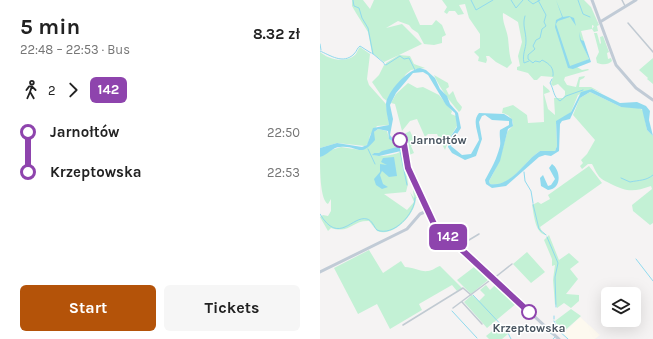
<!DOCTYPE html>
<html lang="en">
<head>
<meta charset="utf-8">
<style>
	:root { --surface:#fff; --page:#f6f6f6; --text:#222; --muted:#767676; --accent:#b45309 }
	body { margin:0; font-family:Karla,sans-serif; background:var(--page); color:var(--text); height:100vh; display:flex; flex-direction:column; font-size:15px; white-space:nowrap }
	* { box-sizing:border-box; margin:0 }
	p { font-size:13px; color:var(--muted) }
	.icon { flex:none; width:22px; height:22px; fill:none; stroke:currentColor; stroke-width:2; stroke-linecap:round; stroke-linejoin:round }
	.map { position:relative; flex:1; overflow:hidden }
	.panel { display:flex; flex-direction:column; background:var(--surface); width:320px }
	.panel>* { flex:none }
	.badge { padding:0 8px; border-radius:6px; font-size:14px; line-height:26px }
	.buttons { position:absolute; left:281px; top:287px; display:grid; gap:8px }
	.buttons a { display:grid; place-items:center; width:40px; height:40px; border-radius:6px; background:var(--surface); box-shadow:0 4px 16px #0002; font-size:20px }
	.map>.badge { position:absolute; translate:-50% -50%; box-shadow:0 0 0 2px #fff }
	.legs { display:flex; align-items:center; gap:6px; height:44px; padding:0 20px; font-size:13px }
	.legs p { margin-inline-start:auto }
	.summary { display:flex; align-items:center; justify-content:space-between; height:68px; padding:0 20px }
	h1 { font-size:22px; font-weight:700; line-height:30px }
	.cta { display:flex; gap:8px; margin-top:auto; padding:8px 20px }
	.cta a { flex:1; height:46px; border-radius:6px; background:var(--accent); color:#fff; font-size:16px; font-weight:700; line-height:46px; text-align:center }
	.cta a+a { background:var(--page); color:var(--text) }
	ul { padding:0 20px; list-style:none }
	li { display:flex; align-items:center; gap:14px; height:40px; font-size:15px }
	li i { display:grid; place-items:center; width:6px; height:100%; margin:0 5px; background:currentColor }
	li i::after { content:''; width:10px; height:10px; margin:-5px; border:3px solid; border-radius:50%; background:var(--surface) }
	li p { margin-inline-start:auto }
	li:first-child i { background:linear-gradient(#0000 50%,currentColor 0) }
	li:last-child i { background:linear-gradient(currentColor 50%,#0000 0) }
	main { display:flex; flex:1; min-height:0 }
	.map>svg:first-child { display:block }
	.commercial { fill:#fdf9ef }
	.green { fill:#c3f1d5 }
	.water { fill:#90daee }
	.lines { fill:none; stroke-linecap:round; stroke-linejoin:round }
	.stream { stroke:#90daee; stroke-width:1 }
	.street { stroke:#c1cad2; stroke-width:1.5 }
	.secondary { stroke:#c1cbd6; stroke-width:3 }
	.line-1-casing { stroke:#fff; stroke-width:9 }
	.line-1 { stroke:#8e44ad; stroke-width:6 }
	.stop-1-dot { fill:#fff; stroke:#8e44ad; stroke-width:2 }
	.labels { text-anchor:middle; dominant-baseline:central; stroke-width:3; stroke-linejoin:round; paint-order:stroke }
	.stop-label { font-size:12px; font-weight:bold; fill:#4a5661; stroke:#fff; text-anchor:start }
</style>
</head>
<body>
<main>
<section class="panel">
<div class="summary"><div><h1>5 min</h1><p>22:48 – 22:53 · Bus</p></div><b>8.32 zł</b></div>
<div class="legs"><svg class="icon" aria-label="walk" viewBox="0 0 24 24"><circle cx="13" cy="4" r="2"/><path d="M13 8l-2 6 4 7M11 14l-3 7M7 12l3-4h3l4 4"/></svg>2<svg class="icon" aria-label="forward" viewBox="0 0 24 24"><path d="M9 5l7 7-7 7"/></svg><b class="badge" style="background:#8e44ad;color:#fff">142</b></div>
<ul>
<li><i style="color:#8e44ad"></i><b>Jarnołtów</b><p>22:50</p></li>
<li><i style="color:#8e44ad"></i><b>Krzeptowska</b><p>22:53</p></li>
</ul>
<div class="cta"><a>Start</a><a>Tickets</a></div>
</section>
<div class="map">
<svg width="333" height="339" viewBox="0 0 333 339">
	<rect width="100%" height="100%" fill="#f5f3f3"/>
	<path class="commercial" d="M260 317 280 335 275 339H249L243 334Z"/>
	<path class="green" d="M32 0H43L50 9 54 0H89L100 25H112L116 20 122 25 126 35 122 37V43L114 45 104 44 98 33 92 29 89 25 78 21 66 28 82 24 102 44 79 55 90 56 94 64 105 68 91 70 86 74 67 101 63 98 52 82 59 75 64 65H66V63L79 55 64 62 52 53 48 32 36 13 32 6Z
		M122 0H264L271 7 279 25 277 26 278 31 274 32 272 29 274 26 272 25V29L261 31 264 41 262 43 269 59 256 65 257 67 262 70 268 69 269 70 245 77 244 80 247 85 256 87 259 77 265 76 264 78 260 80 259 87H271L282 93 272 89 258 95 251 112 236 124 237 146 235 151H220C204 161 192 188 170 184L169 181C179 165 182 151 187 133 188 129 194 127 193 123 192 117 187 114 182 113L183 108 193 105 207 115 208 123 224 122 223 85 229 90 230 92 224 94 228 109 235 115 234 98H243L245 95V91L238 84 233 86 231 84 233 77 221 76 217 80H214L208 73 197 70V67L200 66 198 56 202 42 198 22 185 14 183 13C182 22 187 30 188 38 189 47 189 55 192 63L187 68 176 62 169 56H166L167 60 166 63 158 61 159 57 154 52 160 48V34L149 18 145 4 139 5 144 14 138 15 135 11H129L127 14 124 12 127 7Z
		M274 33H277L280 44 281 43 280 37 283 36 289 52 287 53 288 59 291 58 292 61C288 65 283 65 277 63L276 58 279 52Z
		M40 47 50 54 47 79 49 85 66 104 69 125 57 126 50 135 48 144 45 146 17 143 0 148V52C8 59 25 64 35 55 37 53 38 49 40 47Z
		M333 58V84L327 79 328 78 319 70Z
		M114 75 128 83 129 87 126 89 129 95 133 91 137 101 142 107 141 110 139 112C129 100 121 90 114 75Z
		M88 83 97 88 103 87 119 95 132 111 131 114 136 116 137 126 129 139 125 150 117 134H108L105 137 97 119 90 121 82 131 75 104 71 103 76 94Z
		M270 92 301 107H316L323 110 327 130 333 136V223L330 225 313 211 312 205 332 189 331 186C314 192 307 192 291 184 286 181 281 180 278 175 275 171 274 167 272 164H268L262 169 260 166 263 163 261 160 267 154 275 140 253 115 260 98Z
		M58 129 67 131 69 138 76 143 77 148 59 153H54L53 155C61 157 78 155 83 150L89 174 87 176 88 184 86 192 64 194 87 210 94 202 90 192 94 198 93 190 96 188 100 197 96 198C96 213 74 238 57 231L49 221C32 220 31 234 11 228L8 231 0 217 3 215 8 216 11 211V199L8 204C0 200 0 169 0 157L11 150 21 147 41 150C51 144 54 145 54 132Z
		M90 131 96 144 91 146 94 153 87 156 84 134Z
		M269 166 282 183 220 227 222 232 227 235C215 235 214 214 212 205L218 202 221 204 230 199 228 195Z
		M229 235 239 260 249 253 259 262 250 269 258 279 246 294 259 295V301L251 308 244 303 237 308 236 304 235 305 233 280 235 265 232 266V259L224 240Z
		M49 250 63 273 81 261 85 267C93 267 100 272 108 271 112 271 116 267 120 266L142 288 137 291 132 285 99 304 102 310 70 329 57 304 38 314 14 268Z
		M207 252 225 272 211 283 193 264Z
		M154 267 168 280 151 294 137 280Z
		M176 284 197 303 167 328 144 302 152 295 159 301 165 295 160 290 166 285 170 290Z
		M251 309 261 316 242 333 235 321Z
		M180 325 188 334 182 339H169L166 336Z"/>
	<path class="water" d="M236 0 243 17 249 16 254 18 256 26 250 17 238 21 236 24 250 66 269 59 260 40 259 32 261 40 264 41 271 62 253 69 248 68 235 27 236 20 242 17Z
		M100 68 106 70 115 78 120 89 127 96 130 104 138 113 141 128 133 140 131 146 142 155 151 154 159 140C158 131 152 121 159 113L184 114 192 119 193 126 188 129 180 161 169 181 170 184C192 187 204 161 220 151H235L237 146 236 121 251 112 261 92 272 89 300 103 317 102 326 106 330 111 329 120 333 136 327 130 322 109 301 107 270 92 260 98 250 119 242 121 240 124 239 151 231 156 225 155 219 157 186 186 172 188 166 184 165 180C172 167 176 161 180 146 181 141 179 136 180 130L189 125V121L172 120 165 115 162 116 159 122 162 139 156 156 145 160 132 153 128 147 129 139 137 127 135 113 126 105 108 75 103 72 93 73 76 93 70 105 73 119 70 135 73 139 79 141 81 151 59 156 52 155 54 153H59L62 151 77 147 76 143 69 139 68 131 58 129 54 132 55 140C39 159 39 145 20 147 12 147 8 155 0 157V148L17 143 42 147 47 145 53 128 69 125C68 118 66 112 66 104 67 92 87 70 100 68Z
		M74 157 77 176 69 177 62 171 60 175 63 184 68 187 62 189 56 185 54 179 60 172V164L67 165 61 162 63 158Z
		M232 164C241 170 242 189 228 190L221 186 220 178 223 175 228 186 231 185 235 179 229 168Z"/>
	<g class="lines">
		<path class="stream" d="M33 0 34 6 39 8 42 18 48 28 53 54
			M151 0 156 10 173 0
			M191 0 196 8 203 0
			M208 0 213 4 220 0
			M218 0 226 15 224 22 226 26 222 29 220 38 216 40 213 46 215 49 208 55V59L213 63 215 61 220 62 222 60C230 64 234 68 233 76
			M258 0 263 14 270 17
			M205 16C202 25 206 31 206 41 206 49 202 54 204 63L209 61
			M0 44 1 50
			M0 51C10 55 23 65 34 54 37 51 37 48 40 46L51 53
			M52 53 64 63
			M64 64 66 65 80 56 84 59 89 58 95 70
			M232 79 230 83C234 89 233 97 240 101L246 96 263 90
			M48 149 55 164
			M80 151 87 185
			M204 172 205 181 211 191 213 203
			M301 178 310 182C319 180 326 181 333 175
			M213 204 219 229 226 235
			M0 214C19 246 32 215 47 219 52 220 54 227 57 230 73 237 95 214 95 198
			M227 237 238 263 235 277 236 307
			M316 259 333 281
			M153 295 187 331 191 339
			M132 311 157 338
			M234 319V316
			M234 321 238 330 248 339
			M229 332 233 335
			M233 339 235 337
			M236 339H237"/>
		<path class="street" d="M302 0 305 6
			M308 23 333 52
			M82 135 88 168 107 211
			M139 246 159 234
			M173 279 192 264
			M142 302 162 324
			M133 308 173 278
			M83 325 143 288 151 295"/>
		<path class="secondary" d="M272 0 296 65 316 88 333 100
			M280 22 316 0
			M0 272 87 229 100 214 107 211 116 226 239 339"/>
	</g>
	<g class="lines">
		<g class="line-1-casing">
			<path id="line-1" d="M80 140 84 144 88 168 114 224 209 312"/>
		</g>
		<use href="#line-1" class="line-1"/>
	</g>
	<g class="stop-1-dot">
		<circle cx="80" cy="140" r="7"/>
		<circle cx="209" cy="312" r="7"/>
	</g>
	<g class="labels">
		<g class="stop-label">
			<text x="91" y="140">Jarnołtów</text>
			<text x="209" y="328" text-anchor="middle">Krzeptowska</text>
		</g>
	</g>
</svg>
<div class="buttons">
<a><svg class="icon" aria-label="layers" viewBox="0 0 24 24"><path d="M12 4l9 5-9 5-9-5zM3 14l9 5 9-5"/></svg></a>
</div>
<b class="badge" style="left:128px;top:237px;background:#8e44ad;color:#fff">142</b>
</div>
</main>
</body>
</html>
